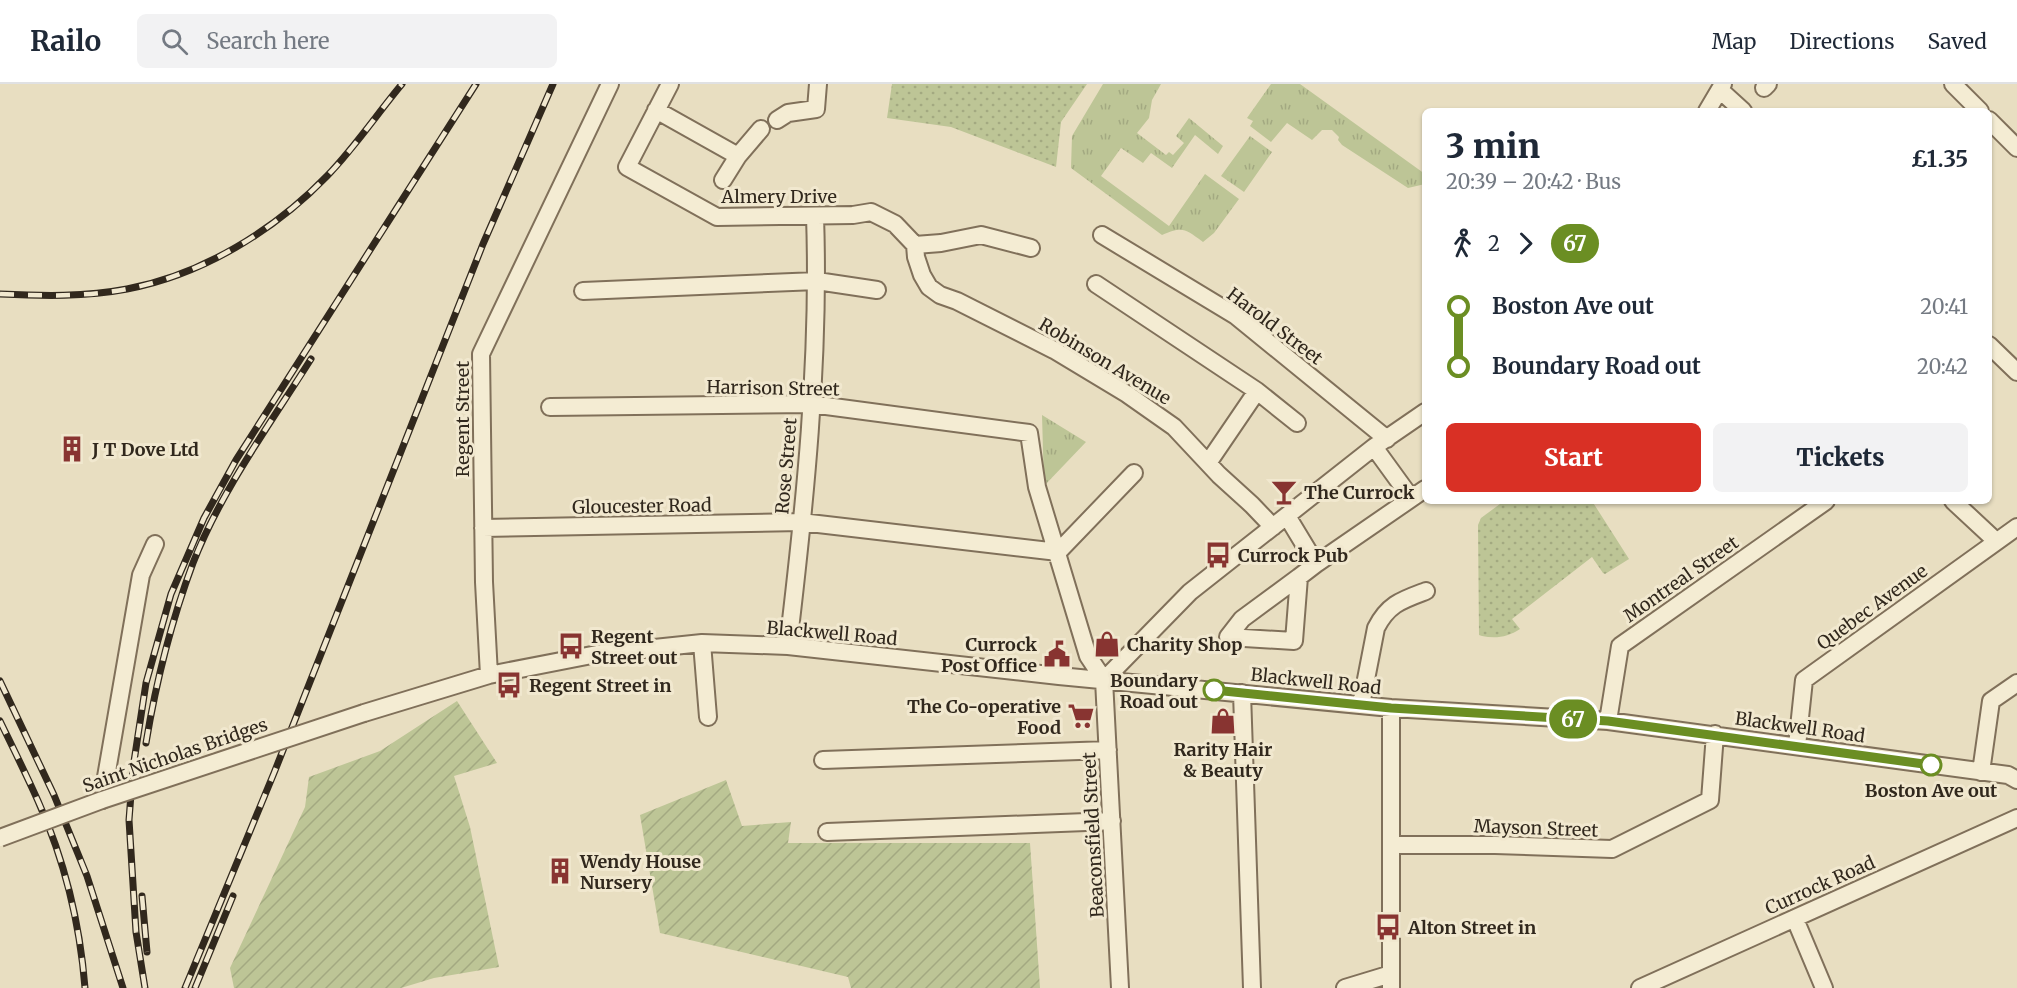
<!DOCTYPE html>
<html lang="en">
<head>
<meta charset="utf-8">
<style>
	:root { --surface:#fff; --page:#f2f2f3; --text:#1f2937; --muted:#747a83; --line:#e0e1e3; --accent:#d93025 }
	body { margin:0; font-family:Merriweather,serif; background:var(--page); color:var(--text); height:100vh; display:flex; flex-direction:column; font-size:22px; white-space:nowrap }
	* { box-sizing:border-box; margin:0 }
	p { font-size:20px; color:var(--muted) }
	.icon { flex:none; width:33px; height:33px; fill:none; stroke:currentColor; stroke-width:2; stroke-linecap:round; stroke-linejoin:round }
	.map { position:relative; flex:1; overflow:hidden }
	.side { position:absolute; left:1422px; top:24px; width:570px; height:396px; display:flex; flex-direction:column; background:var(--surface); border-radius:9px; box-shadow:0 2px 4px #0004 }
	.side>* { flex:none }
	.badge { padding:0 12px; border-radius:20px; font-size:21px; line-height:39px }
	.map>.badge { position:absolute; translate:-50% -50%; box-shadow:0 0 0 3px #fff }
	.legs { display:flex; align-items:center; gap:9px; height:66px; padding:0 24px; font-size:20px }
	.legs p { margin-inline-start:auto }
	.headline { display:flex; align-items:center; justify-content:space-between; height:102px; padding:0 24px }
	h1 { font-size:33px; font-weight:800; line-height:45px }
	.action { display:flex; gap:12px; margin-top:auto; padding:12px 24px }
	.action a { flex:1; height:69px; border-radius:9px; background:var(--accent); color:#fff; font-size:24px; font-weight:800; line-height:69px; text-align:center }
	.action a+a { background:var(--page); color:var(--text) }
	ul { padding:0 24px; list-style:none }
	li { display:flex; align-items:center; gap:21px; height:60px; font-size:22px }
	li i { display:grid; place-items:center; width:9px; height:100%; margin:0 8px; background:currentColor }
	li i::after { content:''; width:15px; height:15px; margin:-8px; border:4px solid; border-radius:50%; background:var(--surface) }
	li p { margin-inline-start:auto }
	li:first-child i { background:linear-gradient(#0000 50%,currentColor 0) }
	li:last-child i { background:linear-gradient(currentColor 50%,#0000 0) }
	header { display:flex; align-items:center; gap:36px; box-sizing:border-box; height:84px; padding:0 30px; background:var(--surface); border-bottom:2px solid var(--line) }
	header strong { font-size:28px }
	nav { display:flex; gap:33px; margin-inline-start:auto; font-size:21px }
	.search { width:420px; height:54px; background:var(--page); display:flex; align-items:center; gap:15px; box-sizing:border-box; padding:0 21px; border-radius:9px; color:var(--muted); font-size:22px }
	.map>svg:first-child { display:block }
	.grass { fill:url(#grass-tufts) }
	.park { fill:url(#park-dots) }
	.garden { fill:url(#garden-furrows) }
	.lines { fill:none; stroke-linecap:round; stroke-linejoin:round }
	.minor-casing { stroke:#80705a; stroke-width:20 }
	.minor { stroke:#f4ecd3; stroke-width:16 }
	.rail-casing { stroke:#31281d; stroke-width:7 }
	.rail { stroke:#f1e8cf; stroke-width:4.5; stroke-dasharray:14; stroke-linecap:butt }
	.minor-bridge-casing { stroke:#80705a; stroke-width:20; stroke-linecap:butt }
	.minor-bridge { stroke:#f4ecd3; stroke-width:16 }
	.line-1-casing { stroke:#fff; stroke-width:14 }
	.line-1 { stroke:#6b8e23; stroke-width:9 }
	.stop-1-dot { fill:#fff; stroke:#6b8e23; stroke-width:3 }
	.labels { text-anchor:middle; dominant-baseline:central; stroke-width:6; stroke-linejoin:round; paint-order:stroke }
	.street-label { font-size:18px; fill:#31281d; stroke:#f1e8cf }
	.poi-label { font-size:18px; font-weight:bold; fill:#31281d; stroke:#f1e8cf; text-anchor:start }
	.stop-label { font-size:18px; font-weight:bold; fill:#31281d; stroke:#f1e8cf; text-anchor:end }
</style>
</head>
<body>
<header>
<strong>Railo</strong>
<div class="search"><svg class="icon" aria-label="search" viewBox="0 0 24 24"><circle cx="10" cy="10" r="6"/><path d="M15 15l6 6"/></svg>Search here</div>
<nav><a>Map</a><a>Directions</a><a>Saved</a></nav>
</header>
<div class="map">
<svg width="2017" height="904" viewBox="0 0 2017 904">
	<defs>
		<pattern id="grass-tufts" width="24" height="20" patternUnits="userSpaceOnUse" patternTransform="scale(1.5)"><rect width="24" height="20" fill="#bdc596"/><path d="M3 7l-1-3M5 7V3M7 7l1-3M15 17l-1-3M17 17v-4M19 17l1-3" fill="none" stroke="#a3a981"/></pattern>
		<pattern id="park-dots" width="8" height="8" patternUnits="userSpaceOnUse" patternTransform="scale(1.5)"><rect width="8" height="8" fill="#bdc596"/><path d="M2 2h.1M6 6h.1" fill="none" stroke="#a3a981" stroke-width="1.8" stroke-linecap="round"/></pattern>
		<pattern id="garden-furrows" width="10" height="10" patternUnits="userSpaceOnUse" patternTransform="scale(1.5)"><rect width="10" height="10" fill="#bdc596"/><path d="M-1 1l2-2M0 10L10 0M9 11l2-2" fill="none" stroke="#a3a981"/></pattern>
	</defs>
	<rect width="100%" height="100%" fill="#e8dec1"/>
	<path class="grass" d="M1103 0H1161L1152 16 1149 34 1137 49 1166 71 1169 68 1173 71 1184 59 1176 52 1189 34 1223 62 1218 70 1195 51 1172 84 1151 69 1143 79 1121 64 1101 92 1169 142 1205 90 1239 115 1214 149 1203 158C1185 145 1183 142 1162 151L1071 84 1072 52Z
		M1271 0H1300L1425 90V100L1408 104 1342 61 1338 56 1339 53 1332 46H1322L1312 56 1287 39 1271 58 1250 42 1253 37 1247 34Z
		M1250 52 1272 68 1244 108 1221 92Z
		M1042 331 1086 358 1044 402Z"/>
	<path class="park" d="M892 0H1087L1061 38 1056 83 951 43 887 34Z
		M1504 417H1592L1629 475 1605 490 1603 489 1592 473 1512 535 1520 545C1508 553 1496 555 1482 552L1479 551 1478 441 1481 434Z"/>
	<path class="garden" d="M457 617 497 679 454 692 470 743 499 883 434 894 401 904H234L230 884 305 723 309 693 380 667Z
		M726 696 742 742 791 738 788 759H1030L1040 904H851L848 893 660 849 640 731Z"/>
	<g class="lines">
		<g class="minor-casing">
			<path id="minor" d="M670 0 627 83 717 133 853 131 871 128 895 140 915 161
				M1953 0 1980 27
				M1764 4 1768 0
				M1720 6 1743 27
				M656 26 738 72
				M1707 27 1723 0
				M777 36 788 29 816 25 818 0
				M1989 36 2017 64
				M723 96 738 72 761 45
				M1102 151 1236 232 1387 355
				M915 161 916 173 922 191 929 203 940 211 957 217 1054 266 1127 310 1174 343 1219 391 1252 421 1273 443
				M915 161 941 159 981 151 1031 164
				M1096 200 1257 307 1297 339
				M583 207 817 197 877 206
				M1989 261 2017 288
				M550 323 811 320 1029 349 1037 403 1088 572 1104 596
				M1374 363 1411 414
				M1208 379 1257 307
				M1953 417 1996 457
				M1287 432 1316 480 1299 493 1294 557 1228 553 1242 535 1299 493
				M483 444 801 438 1058 468 1134 389
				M1316 480 1425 405
				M702 559 708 633
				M788 562C805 420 820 275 815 132
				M489 591 484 498 481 270 610 0
				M1104 596 1190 508 1374 363 1425 328
				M1104 596 1120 904
				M1242 609 1252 904
				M1361 621 1376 544C1388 520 1402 516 1426 507
				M364 629 489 591 597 570 702 559 788 562 1059 592 1391 624 1608 637 2008 691 2017 696
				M1608 637 1620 562 1826 417
				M1797 662 1804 596 2017 443
				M823 676 1108 666
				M1981 688 1991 617 2017 599
				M102 716 141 491 155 460
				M827 748 1112 737
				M1391 761H1495L1612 765 1710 716 1715 650
				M1795 835 1824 904
				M1345 904 1391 890
				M1391 904V624
				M1640 904 2017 734"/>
		</g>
		<use href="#minor" class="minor"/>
		<g class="rail-casing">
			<path id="rail" d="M0 210C43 212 85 213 127 205 202 191 275 146 327 92 355 63 377 30 402 0
				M0 597 54 711 87 792 123 904
				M0 637C13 664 26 690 38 717 64 775 80 840 85 904
				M146 659C156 598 171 538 193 479 221 407 270 340 311 275
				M142 812 147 868
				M145 904 136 848 129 736 133 684 146 599 171 510 204 434 236 376 476 0
				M185 904 274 689 483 160 553 0
				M195 904 233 812"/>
		</g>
		<use href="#rail" class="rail"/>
		<g class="minor-bridge-casing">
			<path id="minor-bridge" d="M0 754 102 716 364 629"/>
		</g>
		<use href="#minor-bridge" class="minor-bridge"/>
	</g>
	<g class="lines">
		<g class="line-1-casing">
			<path id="line-1" d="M1214 606 1391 624 1608 637 1931 681"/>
		</g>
		<use href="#line-1" class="line-1"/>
	</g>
	<defs>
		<g id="building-bare" transform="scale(2.07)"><path d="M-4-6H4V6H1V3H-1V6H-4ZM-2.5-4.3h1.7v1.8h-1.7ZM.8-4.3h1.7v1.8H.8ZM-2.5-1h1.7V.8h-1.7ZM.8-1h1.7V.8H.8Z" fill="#883431" stroke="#f1e8cf" stroke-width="2.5" paint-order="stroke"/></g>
		<g id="bar-bare" transform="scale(2.07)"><path d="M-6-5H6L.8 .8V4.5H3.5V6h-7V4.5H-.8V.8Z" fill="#883431" stroke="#f1e8cf" stroke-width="2.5" paint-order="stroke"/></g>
		<g id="bus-bare" transform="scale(2.07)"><path d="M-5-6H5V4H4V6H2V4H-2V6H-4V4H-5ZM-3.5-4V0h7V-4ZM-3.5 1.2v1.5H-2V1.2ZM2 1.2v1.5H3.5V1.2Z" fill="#883431" stroke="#f1e8cf" stroke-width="2.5" paint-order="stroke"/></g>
		<g id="shop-bare" transform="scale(2.07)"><path d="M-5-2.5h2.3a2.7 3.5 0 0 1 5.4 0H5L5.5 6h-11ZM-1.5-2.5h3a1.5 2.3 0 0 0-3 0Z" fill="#883431" stroke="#f1e8cf" stroke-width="2.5" paint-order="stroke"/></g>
		<g id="civic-bare" transform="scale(2.07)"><path d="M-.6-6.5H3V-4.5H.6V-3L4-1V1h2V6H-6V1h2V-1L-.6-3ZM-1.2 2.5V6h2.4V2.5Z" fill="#883431" stroke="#f1e8cf" stroke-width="2.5" paint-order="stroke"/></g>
		<g id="supermarket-bare" transform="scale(2.07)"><path d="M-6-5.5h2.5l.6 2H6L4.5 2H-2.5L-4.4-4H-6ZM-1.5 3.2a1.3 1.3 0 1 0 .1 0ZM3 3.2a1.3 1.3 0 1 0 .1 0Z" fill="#883431" stroke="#f1e8cf" stroke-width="2.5" paint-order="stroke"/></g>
	</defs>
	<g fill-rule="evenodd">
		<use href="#building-bare" x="72" y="365"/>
		<use href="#bar-bare" x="1284" y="408"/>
		<use href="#bus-bare" x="1218" y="471"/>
		<use href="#shop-bare" x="1107" y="560"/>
		<use href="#bus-bare" x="571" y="562"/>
		<use href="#civic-bare" x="1057" y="570"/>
		<use href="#bus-bare" x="509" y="601"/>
		<use href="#supermarket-bare" x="1081" y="632"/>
		<use href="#shop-bare" x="1223" y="637"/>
		<use href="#building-bare" x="560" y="787"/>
		<use href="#bus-bare" x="1388" y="843"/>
	</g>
	<g class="stop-1-dot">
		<circle cx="1214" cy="606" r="10"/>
		<circle cx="1931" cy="681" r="10"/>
	</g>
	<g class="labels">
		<g class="street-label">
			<text x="779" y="112">Almery Drive</text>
			<text transform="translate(1275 242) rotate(37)">Harold Street</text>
			<text transform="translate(1105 277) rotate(31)">Robinson Avenue</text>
			<text transform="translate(773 304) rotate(1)">Harrison Street</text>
			<text transform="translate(462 335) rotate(-90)">Regent Street</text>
			<text transform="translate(786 382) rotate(-85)">Rose Street</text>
			<text transform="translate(642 422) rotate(-1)">Gloucester Road</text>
			<text transform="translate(1681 495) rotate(-35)">Montreal Street</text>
			<text transform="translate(1872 523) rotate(-36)">Quebec Avenue</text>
			<text transform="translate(832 549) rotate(5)">Blackwell Road</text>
			<text transform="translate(1316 597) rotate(6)">Blackwell Road</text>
			<text transform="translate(1800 643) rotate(8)">Blackwell Road</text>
			<text transform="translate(175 671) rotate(-19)">Saint Nicholas Bridges</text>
			<text transform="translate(1536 744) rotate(2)">Mayson Street</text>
			<text transform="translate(1093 751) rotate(-93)">Beaconsfield Street</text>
			<text transform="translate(1820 801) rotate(-24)">Currock Road</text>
		</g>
		<g class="poi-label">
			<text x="92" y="365">J T Dove Ltd</text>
			<text x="1304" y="408">The Currock</text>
			<text x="1238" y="471">Currock Pub</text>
			<text x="591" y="552">Regent<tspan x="591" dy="21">Street out</tspan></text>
			<text x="1037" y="560" text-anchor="end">Currock<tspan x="1037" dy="21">Post Office</tspan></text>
			<text x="1127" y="560">Charity Shop</text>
			<text x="529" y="601">Regent Street in</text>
			<text x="1061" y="622" text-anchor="end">The Co-operative<tspan x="1061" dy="21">Food</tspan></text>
			<text x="1223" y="665" text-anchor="middle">Rarity Hair<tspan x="1223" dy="21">&amp; Beauty</tspan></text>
			<text x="580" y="777">Wendy House<tspan x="580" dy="21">Nursery</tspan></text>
			<text x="1408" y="843">Alton Street in</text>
		</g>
		<g class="stop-label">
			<text x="1198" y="596">Boundary<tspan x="1198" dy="21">Road out</tspan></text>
			<text x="1931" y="706" text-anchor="middle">Boston Ave out</text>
		</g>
	</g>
</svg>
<b class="badge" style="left:1573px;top:635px;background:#6b8e23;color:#fff">67</b>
<section class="side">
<div class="headline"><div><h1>3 min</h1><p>20:39 – 20:42 · Bus</p></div><b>£1.35</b></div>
<div class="legs"><svg class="icon" aria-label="walk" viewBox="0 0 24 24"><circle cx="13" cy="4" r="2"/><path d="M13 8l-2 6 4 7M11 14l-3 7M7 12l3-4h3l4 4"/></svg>2<svg class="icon" aria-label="forward" viewBox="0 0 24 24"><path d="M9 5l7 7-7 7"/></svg><b class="badge" style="background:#6b8e23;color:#fff">67</b></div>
<ul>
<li><i style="color:#6b8e23"></i><b>Boston Ave out</b><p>20:41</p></li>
<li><i style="color:#6b8e23"></i><b>Boundary Road out</b><p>20:42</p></li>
</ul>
<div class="action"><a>Start</a><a>Tickets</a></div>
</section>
</div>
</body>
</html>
